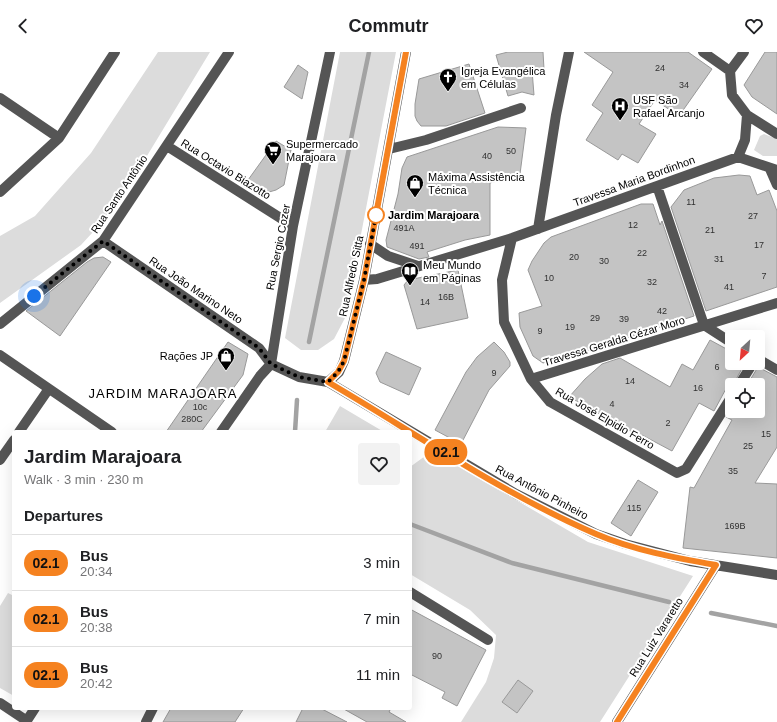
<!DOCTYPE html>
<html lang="en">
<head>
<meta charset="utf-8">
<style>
	:root { --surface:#fff; --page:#f2f2f2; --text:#202124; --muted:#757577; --line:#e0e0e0 }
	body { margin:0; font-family:Helvetica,sans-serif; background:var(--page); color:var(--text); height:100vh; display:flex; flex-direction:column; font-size:15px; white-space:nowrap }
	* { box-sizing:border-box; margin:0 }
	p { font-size:13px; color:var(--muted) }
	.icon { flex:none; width:22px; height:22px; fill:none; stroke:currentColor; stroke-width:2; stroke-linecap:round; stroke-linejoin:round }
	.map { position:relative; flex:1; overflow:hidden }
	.sheet { position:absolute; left:12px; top:378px; width:400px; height:280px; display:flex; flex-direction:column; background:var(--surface); border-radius:4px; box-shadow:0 4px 16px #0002 }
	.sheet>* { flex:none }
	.badge { padding:0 8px; border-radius:13px; font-size:14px; line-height:26px }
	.needle { width:26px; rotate:206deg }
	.controls { position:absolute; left:725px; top:278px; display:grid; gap:8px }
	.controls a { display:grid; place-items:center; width:40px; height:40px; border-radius:4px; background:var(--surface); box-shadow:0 4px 16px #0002; font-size:20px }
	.you { position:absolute; width:20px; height:20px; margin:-10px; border:3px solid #fff; border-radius:50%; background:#1a73e8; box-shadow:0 0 0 6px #1a73e833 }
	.map>.badge { position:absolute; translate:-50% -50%; box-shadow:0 0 0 2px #fff }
	h2 { padding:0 12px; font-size:15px; line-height:36px }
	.round { display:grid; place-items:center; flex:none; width:42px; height:42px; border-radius:4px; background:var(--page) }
	.overview { display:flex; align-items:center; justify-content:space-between; height:68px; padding:0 12px }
	h1 { font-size:19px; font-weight:600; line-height:30px }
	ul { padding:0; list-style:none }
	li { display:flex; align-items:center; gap:12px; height:56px; padding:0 12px; border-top:1px solid var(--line) }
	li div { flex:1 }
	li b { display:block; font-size:15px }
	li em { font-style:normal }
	li .badge { min-width:44px; font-weight:700; text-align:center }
	header { display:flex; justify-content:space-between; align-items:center; height:52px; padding:0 12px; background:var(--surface); font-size:18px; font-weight:600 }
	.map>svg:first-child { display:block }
	.green { fill:#dcdcdc }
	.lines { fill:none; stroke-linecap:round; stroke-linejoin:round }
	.stream { stroke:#a3a3a3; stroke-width:4.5 }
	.building { fill:#c4c4c4; stroke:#999 }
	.minor { stroke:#555; stroke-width:10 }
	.line-casing { stroke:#fff; stroke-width:9 }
	.line { stroke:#f58220; stroke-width:6 }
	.walk { stroke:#000; stroke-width:4; stroke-dasharray:0 7.2 }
	.stop-dot { fill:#fff; stroke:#f58220; stroke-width:2 }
	.labels { text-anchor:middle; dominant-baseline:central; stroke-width:4; stroke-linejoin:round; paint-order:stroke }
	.number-label { font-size:9px; fill:#313131 }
	.poi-label { font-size:11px; fill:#000; stroke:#fff; text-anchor:start }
	.street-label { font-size:11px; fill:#000; stroke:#fff }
	.stop-label { font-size:11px; font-weight:bold; fill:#000; stroke:#fff; text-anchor:start }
	.quarter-label { font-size:13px; letter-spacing:1px; fill:#000; stroke:#fff }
</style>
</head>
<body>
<header><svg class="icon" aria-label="back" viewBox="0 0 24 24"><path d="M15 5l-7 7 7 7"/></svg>Commutr<svg class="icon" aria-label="heart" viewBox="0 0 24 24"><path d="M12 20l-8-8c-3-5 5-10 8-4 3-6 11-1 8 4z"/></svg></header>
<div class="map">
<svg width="777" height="670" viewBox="0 0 777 670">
	<rect width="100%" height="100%" fill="#fff"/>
	<path class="green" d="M158 0H210L116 155 81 193 0 251V184L35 164 91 101Z
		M340 0H396L345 266 334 287 318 298H301L285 286Z
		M764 82 777 87V104H763L754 98 760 84Z
		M340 354 384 380H325Z
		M432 399 588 490 693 524 600 670H461L486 630 494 606 496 583 470 558 410 522V415Z
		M8 541 14 544V644L0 636V554Z"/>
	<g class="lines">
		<path class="stream" d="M309 290 369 0
			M295 380 297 348
			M410 472 512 511 669 550
			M711 561 777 574"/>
	</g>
	<path class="building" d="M508 0H543L544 17 532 18 534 43 522 40 508 44 496 3Z
		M584 0H688L712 17 679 64 655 48 639 72 656 82 638 111 622 102 618 108 586 88 603 61 592 53 613 20Z
		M765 0H777V62L752 45 744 33Z
		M469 12 485 61 446 74H421L417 69 415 64V52L419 27Z
		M298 13 308 20 302 47 284 35Z
		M498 75 526 76 520 122 490 131V183L465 188 427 200 429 205 419 207 387 195 386 188 398 142 402 116 407 105Z
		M276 89 291 98 284 133 276 138 269 140 259 138 248 128Z
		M739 123 750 124 757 143 769 138 777 159V235L706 259 671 155 684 138 714 126Z
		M641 152H653L660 173 662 169 694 264 599 295H600L543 311 533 304 520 275 519 261 542 254 528 218 532 209 544 191 551 185Z
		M103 205 111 210 60 284 26 259 87 210 94 206Z
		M458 218 468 266 417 277 404 233 408 228Z
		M710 288 732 300V311H745L733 333H728L714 359 699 351 672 399 642 383 641 385 569 345 585 327 602 312 620 306 670 335 682 312 693 318Z
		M228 290 248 302 243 323 201 380H166Z
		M494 290 504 300 510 310V314L489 338 461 392 435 378 466 320 477 305Z
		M386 300 421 316 409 343 380 330 376 321Z
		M758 315 777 325V395L755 431 777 432V506L683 496 690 435 694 436 732 368 726 365 730 359H758V333H747Z
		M638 428 658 440 631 484 611 471Z
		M410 557 486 598 457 654 442 646 445 640 410 622Z
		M518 628 533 639 517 661 502 650Z
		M171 656H244L235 670H163Z
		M303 656H320L347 670H296Z
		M342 656H391L389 660 406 670H367Z"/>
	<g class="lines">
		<path class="minor" d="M703 0 730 19
			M744 0 730 19 732 43 747 63 777 82
			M0 46 59 86
			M167 94 293 174
			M389 97 426 88 521 56
			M738 105 745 88 747 63
			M770 117 777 133
			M657 134 704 273
			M0 140 59 86 115 0
			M538 177 556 63 569 0
			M512 186 502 228 504 270 531 327 550 350 677 421 686 417 732 344
			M103 189 259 296 271 312 299 325 328 330 516 442 596 482 625 492 690 509 777 523
			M370 192 388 204 418 214
			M364 228 377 227 512 186 738 105 777 118
			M0 272 103 189 229 0
			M704 273 732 291
			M0 303 112 380
			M758 307 777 318
			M531 327 777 251
			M328 330 339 320 344 309 364 228 406 0
			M739 333 753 311
			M19 380 48 338
			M221 380 260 324 271 312 293 174 330 0
			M0 408 14 388
			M410 540 488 588
			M0 651 27 669
			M26 670 35 656
			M146 670 153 656
			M617 670 716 513"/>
	</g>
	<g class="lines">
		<g class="line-casing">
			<path id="line" d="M406 0 364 228 344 309 338 320 328 330C415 381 503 442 596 482 633 498 676 506 716 513L617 670"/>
		</g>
		<use href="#line" class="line"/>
		<path class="walk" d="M34 244 103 189 259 296 271 312 299 325 328 330 338 320 344 309 364 228 376 163"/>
	</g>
	<defs>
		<g id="church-pin" transform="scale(0.9)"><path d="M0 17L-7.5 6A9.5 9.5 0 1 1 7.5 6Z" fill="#000" stroke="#fff"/><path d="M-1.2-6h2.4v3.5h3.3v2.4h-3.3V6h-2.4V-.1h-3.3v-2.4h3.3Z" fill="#fff"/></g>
		<g id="hospital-pin" transform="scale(0.9)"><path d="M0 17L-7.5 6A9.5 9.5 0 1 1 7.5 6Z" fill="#000" stroke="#fff"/><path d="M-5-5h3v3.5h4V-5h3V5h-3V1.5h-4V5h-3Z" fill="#fff"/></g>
		<g id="supermarket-pin" transform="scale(0.9)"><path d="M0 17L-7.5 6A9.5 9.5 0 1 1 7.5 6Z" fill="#000" stroke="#fff"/><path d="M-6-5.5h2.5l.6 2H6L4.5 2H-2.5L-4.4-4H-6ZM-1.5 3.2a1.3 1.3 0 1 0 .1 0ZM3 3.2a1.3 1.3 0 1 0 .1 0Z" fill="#fff"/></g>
		<g id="shop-pin" transform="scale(0.9)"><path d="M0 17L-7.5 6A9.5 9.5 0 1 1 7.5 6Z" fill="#000" stroke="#fff"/><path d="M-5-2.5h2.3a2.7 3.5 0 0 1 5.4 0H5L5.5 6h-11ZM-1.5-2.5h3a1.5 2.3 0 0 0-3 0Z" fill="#fff"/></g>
		<g id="library-pin" transform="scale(0.9)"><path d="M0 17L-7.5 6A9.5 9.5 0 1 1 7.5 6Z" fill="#000" stroke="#fff"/><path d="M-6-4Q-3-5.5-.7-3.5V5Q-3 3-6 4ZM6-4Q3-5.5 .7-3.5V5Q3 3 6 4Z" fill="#fff"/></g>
	</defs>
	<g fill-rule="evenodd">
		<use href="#church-pin" x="448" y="25"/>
		<use href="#hospital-pin" x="620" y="54"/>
		<use href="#supermarket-pin" x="273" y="98"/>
		<use href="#shop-pin" x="415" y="131"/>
		<use href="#library-pin" x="410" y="219"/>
		<use href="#shop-pin" x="226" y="304"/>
	</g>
	<circle class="stop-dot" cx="376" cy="163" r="8"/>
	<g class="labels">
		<g class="number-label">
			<text x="660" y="16">24</text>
			<text x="684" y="33">34</text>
			<text x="511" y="99">50</text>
			<text x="487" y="104">40</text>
			<text x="691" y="150">11</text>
			<text x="753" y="164">27</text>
			<text x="633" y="173">12</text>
			<text x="404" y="176">491A</text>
			<text x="710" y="178">21</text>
			<text x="759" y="193">17</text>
			<text x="417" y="194">491</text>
			<text x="642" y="201">22</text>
			<text x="574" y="205">20</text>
			<text x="719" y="207">31</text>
			<text x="604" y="209">30</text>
			<text x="764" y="224">7</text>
			<text x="549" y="226">10</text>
			<text x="652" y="230">32</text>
			<text x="729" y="235">41</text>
			<text x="446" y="245">16B</text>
			<text x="425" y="250">14</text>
			<text x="662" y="259">42</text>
			<text x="595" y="266">29</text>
			<text x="624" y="267">39</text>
			<text x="570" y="275">19</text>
			<text x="540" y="279">9</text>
			<text x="717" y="315">6</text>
			<text x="494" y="321">9</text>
			<text x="630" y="329">14</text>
			<text x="698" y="336">16</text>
			<text x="612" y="352">4</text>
			<text x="200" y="355">10c</text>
			<text x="192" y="367">280C</text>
			<text x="668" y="371">2</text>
			<text x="766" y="382">15</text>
			<text x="748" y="394">25</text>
			<text x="733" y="419">35</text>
			<text x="634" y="456">115</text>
			<text x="735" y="474">169B</text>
			<text x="437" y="604">90</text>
		</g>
		<g class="poi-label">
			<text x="461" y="19">Igreja Evangélica<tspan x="461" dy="13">em Células</tspan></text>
			<text x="633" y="48">USF São<tspan x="633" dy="13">Rafael Arcanjo</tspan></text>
			<text x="286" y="92">Supermercado<tspan x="286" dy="13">Marajoara</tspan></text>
			<text x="428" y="125">Máxima Assistência<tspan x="428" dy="13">Técnica</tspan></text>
			<text x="423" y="213">Meu Mundo<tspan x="423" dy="13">em Páginas</tspan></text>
			<text x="213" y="304" text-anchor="end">Rações JP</text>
		</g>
		<g class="street-label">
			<text transform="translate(226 117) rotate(32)">Rua Octavio Biazotto</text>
			<text transform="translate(634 129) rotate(-20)">Travessa Maria Bordinhon</text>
			<text transform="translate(119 142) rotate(-56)">Rua Santo Antônio</text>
			<text transform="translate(278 195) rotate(-79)">Rua Sergio Cozer</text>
			<text transform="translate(351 224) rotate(-78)">Rua Alfredo Sitta</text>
			<text transform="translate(196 238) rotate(34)">Rua João Marino Neto</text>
			<text transform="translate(614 289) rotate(-17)">Travessa Geralda Cézar Moro</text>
			<text transform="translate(605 366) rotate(30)">Rua José Elpidio Ferro</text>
			<text transform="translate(542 440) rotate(28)">Rua Antônio Pinheiro</text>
			<text transform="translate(656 585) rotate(-58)">Rua Luiz Vararetto</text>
		</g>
		<g class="stop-label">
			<text x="388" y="163">Jardim Marajoara</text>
		</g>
		<g class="quarter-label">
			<text x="163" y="341">JARDIM MARAJOARA</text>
		</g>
	</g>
</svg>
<div class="controls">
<a><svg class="needle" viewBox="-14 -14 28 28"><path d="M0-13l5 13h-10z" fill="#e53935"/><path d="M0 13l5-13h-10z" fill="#757577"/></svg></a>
<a><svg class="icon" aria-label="locate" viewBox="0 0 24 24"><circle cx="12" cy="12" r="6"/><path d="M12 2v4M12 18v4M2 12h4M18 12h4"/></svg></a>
</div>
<div class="you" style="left:34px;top:244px"></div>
<b class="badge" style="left:446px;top:400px;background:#f58220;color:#111">02.1</b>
<section class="sheet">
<div class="overview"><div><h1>Jardim Marajoara</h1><p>Walk · 3 min · 230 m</p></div><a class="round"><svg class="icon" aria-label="heart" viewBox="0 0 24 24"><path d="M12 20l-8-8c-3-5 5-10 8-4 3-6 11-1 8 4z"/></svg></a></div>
<h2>Departures</h2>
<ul>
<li><span class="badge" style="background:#f58220;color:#111">02.1</span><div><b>Bus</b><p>20:34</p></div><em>3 min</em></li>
<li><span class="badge" style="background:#f58220;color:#111">02.1</span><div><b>Bus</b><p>20:38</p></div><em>7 min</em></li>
<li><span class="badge" style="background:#f58220;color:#111">02.1</span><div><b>Bus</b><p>20:42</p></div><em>11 min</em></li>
</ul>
</section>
</div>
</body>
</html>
